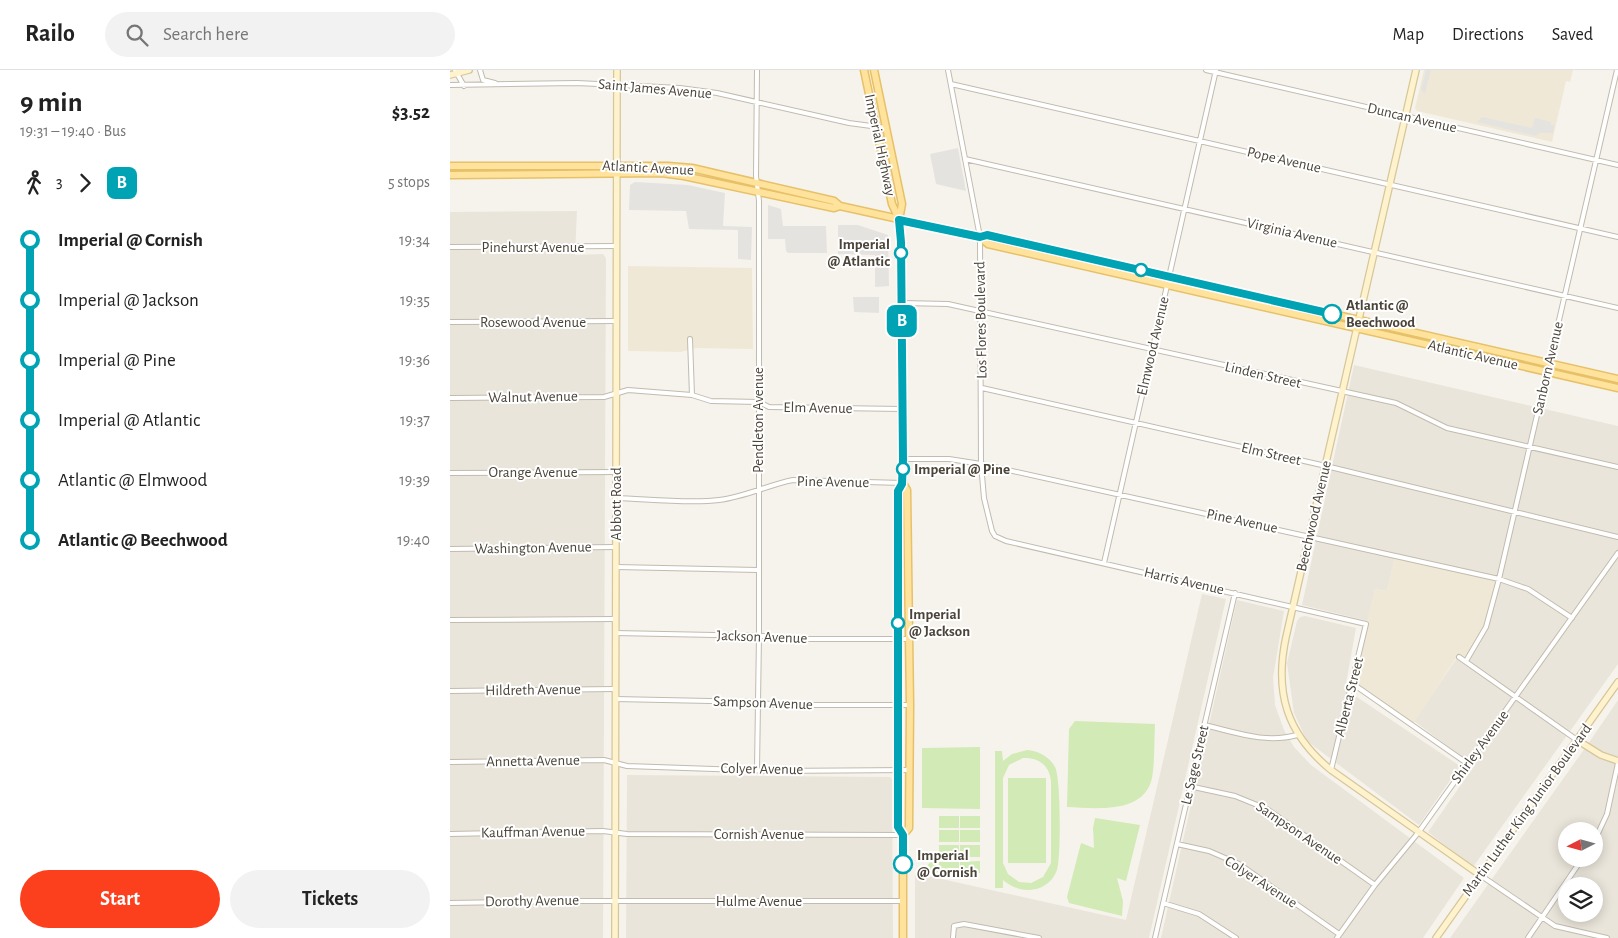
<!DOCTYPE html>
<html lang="en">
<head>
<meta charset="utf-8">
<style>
	:root { --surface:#fff; --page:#f2f2f2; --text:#222; --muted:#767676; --line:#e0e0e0; --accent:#fc3f1d }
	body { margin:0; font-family:"Alegreya Sans",sans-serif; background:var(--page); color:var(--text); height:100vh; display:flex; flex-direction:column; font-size:19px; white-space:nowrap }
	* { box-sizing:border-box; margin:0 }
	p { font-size:16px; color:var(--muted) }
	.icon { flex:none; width:28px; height:28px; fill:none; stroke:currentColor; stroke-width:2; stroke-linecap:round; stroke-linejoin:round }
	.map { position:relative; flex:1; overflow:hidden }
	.details { display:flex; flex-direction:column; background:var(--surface); width:450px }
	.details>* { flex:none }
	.badge { padding:0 10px; border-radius:8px; font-size:18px; line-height:32px }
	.needle { width:32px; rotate:264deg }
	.buttons { position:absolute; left:1108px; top:752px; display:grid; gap:10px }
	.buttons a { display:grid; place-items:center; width:45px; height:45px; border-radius:50%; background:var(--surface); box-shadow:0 2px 12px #0003; font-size:25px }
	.map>.badge { position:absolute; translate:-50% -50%; box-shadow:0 0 0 2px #fff }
	.legs { display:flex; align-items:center; gap:8px; height:55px; padding:0 20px; font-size:16px }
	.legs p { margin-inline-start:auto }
	.headline { display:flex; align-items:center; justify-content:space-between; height:85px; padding:0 20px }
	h1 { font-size:28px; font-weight:700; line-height:38px }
	.button { display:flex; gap:10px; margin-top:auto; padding:10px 20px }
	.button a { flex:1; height:58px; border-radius:30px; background:var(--accent); color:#fff; font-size:20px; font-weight:700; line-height:58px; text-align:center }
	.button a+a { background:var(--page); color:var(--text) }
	ul { padding:0 20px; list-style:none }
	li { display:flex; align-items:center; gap:18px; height:60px; font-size:19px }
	li i { display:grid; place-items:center; width:8px; height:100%; margin:0 6px; background:currentColor }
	li i::after { content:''; width:12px; height:12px; margin:-6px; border:4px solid; border-radius:50%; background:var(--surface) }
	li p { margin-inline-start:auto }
	li:first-child i { background:linear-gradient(#0000 50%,currentColor 0) }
	li:last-child i { background:linear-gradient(currentColor 50%,#0000 0) }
	header { display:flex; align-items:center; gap:30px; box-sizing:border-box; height:70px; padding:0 25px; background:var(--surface); border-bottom:1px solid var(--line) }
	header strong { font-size:24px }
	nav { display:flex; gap:28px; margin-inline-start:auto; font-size:18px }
	.search { width:350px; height:45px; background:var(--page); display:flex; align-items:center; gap:12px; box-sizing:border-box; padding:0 18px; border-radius:28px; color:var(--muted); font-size:19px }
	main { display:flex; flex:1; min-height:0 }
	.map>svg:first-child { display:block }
	.residential { fill:#eae5da; fill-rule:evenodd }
	.education { fill:#efe8d6 }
	.green { fill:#d2eab5; fill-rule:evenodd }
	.parking { fill:#e5e3e0 }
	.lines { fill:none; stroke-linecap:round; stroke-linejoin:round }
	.street-casing { stroke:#c2bbae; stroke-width:6 }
	.secondary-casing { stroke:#d6c79b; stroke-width:8 }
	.primary-casing { stroke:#e6c16a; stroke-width:9 }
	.street { stroke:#fff; stroke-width:4 }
	.secondary { stroke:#fff3cd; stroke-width:5.5 }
	.primary { stroke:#ffe39c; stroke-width:6 }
	.line-1-casing { stroke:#fff; stroke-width:11 }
	.line-1 { stroke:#00a3b4; stroke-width:8 }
	.stop-1-dot { fill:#fff; stroke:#00a3b4; stroke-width:2.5 }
	.labels { text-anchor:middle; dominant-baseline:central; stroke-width:4; stroke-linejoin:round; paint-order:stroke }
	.street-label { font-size:15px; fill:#4b4439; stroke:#fff }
	.stop-label { font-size:15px; font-weight:bold; fill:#4b4439; stroke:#fff; text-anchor:start }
</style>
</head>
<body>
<header>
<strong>Railo</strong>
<div class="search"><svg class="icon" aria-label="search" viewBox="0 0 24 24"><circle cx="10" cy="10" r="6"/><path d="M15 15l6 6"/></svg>Search here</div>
<nav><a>Map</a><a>Directions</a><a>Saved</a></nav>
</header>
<main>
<section class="details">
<div class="headline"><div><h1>9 min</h1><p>19:31 – 19:40 · Bus</p></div><b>$3.52</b></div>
<div class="legs"><svg class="icon" aria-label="walk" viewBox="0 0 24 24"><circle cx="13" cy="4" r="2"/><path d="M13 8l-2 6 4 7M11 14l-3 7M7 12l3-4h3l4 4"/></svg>3<svg class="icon" aria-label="forward" viewBox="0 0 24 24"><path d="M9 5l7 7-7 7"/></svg><b class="badge" style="background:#00a3b4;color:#fff">B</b><p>5 stops</p></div>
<ul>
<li><i style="color:#00a3b4"></i><b>Imperial @ Cornish</b><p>19:34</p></li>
<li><i style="color:#00a3b4"></i><span>Imperial @ Jackson</span><p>19:35</p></li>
<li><i style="color:#00a3b4"></i><span>Imperial @ Pine</span><p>19:36</p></li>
<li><i style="color:#00a3b4"></i><span>Imperial @ Atlantic</span><p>19:37</p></li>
<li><i style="color:#00a3b4"></i><span>Atlantic @ Elmwood</span><p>19:39</p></li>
<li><i style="color:#00a3b4"></i><b>Atlantic @ Beechwood</b><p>19:40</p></li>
</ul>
<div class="button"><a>Start</a><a>Tickets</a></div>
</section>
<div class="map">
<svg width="1168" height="868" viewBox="0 0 1168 868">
	<rect width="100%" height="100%" fill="#f6f3ec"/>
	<path class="residential" d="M127 141 125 185 153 184 156 188 153 868H0V142Z
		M904 295 1168 356V594L1023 797 978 762 1024 696 964 651 1009 585 945 487 937 521 925 519 918 551 852 535Z
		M752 524 776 529 699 868H465V803L676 850Z
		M787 530 834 541 823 608 825 635 834 660 844 677 861 695 1014 808 973 868H711Z
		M855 546 906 558 895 619 1010 696 969 755 857 671 844 643 837 593 847 551 850 547Z
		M1168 630V868H1000L1140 671ZM1116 761H1144V789H1116ZM1116 816H1144V844H1116Z
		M177 705 440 707 442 709 443 868H176Z"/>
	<path class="education" d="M974 0H1123L1120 12 1116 11 1102 72 967 41 965 38Z
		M178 196 302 198 303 279 246 278 231 282 178 281Z
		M945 487 1048 510 1038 550 1016 590 1008 585 963 654 903 613 925 519 937 521Z"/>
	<path class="green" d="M625 651 705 654C704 671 705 691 702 708 694 745 644 738 617 737L619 659Z
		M530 677V739L472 738V678Z
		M577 680C588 681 599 686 605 697 611 708 611 788 607 800 598 824 570 825 553 810V818H545V681H552L553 691 562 684ZM573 688C589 687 600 696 601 712V793L593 807 581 813 569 812 558 804 553 793V708L559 695Z
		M558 708H596V793H558Z
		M489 746H509V758H489Z
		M510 746H530V758H510Z
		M645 748 690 755 676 811 667 808 673 831 672 846 619 833 617 827 631 773 644 778 643 758Z
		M489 760H509V772H489Z
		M510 760H530V772H510Z
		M489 775H509V787H489Z
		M510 775H530V787H510Z
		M530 791V803L510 804V792Z
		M477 798a6 6 0 1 1 12 0a6 6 0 1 1-12 0Z
		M489 792H509V804H489Z"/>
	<path class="parking" d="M976 0H981L975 24 971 20Z
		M1032 47 1082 58 1085 48 1101 52V55H1104L1103 63H1089L1086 66 1027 52Z
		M508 78 516 121 486 114 480 84Z
		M185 112 238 115 275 123 273 156 302 157 301 190 288 189V160L239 159 236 141 179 140 180 115Z
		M318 135 331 139 333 156H376L377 183H338L336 181 335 169H318Z
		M388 155H408L438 165 439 216 425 217V185L388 184Z
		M403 227H429V243L404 242Z"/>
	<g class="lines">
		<g class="street-casing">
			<path id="street" d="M5 0 14 16
				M30 0 33 10 45 13
				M498 0 530 167 531 394 534 428 542 461 545 466 556 471 916 554 881 700
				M756 0 1168 95
				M501 14 1168 167
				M0 15 127 13 230 18 267 23 399 53 436 58
				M515 89 1168 238
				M0 177 166 176
				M452 233 498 234 946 333 997 358 1168 397
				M0 252 166 251
				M240 269 242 325
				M532 318 876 396 1168 467
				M0 328 154 327 178 320 242 325 261 331 309 332 319 337 452 339
				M453 389H499L531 394 1049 509 1078 519 1122 548
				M0 403 166 402
				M166 428C197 429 240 434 269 430 295 427 318 415 343 410L453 413
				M0 479 166 477
				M654 493 766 0
				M166 497 308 500
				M0 550 165 549
				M165 563 318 566 326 569H459
				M1009 587 1127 670
				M1016 591 1036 557 1049 509 1167 0
				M903 614 1018 694
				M0 621 165 619
				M165 629 308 632 325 635H460
				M754 655C785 662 815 674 847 665
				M0 692 154 690 177 696 322 701 459 700
				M307 699 309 566V131L306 106 307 0
				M739 716 785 726 817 739 925 815
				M0 764 153 761 177 764 453 765
				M1144 772 1157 744 1168 693
				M727 774 759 781 789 794 889 864
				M1030 805 1105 856 1157 868
				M0 833 118 831H453
				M713 833 749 844 786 868
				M503 868 504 856 514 854 589 868
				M705 868 785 523
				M887 868 925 815 968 763 1168 483
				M1078 868 1132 789"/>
		</g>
		<g class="secondary-casing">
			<path id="secondary" d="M966 0 836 567C824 623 837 664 881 700L1030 805
				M0 5 19 0
				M1127 670 1151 685 1168 691
				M165 868 167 0
				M986 868 1168 612"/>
		</g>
		<g class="primary-casing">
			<path id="primary" d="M414 0 442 134 449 149
				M424 0 452 134 449 150 451 172 453 389V413L448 421V757L453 765V868
				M0 96H218L242 98 384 131 390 136
				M0 105 211 103 234 106 384 138 390 136 530 167 537 165 1168 309
				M530 167 538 174 1168 318
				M453 413 457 420 460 635 459 758 453 765"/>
		</g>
		<use href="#street" class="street"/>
		<use href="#secondary" class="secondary"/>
		<use href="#primary" class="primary"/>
	</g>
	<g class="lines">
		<g class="line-1-casing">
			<path id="line-1" d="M453 794V765L448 757V421L452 414 453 389 451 172 449 150 530 167 537 165 882 244"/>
		</g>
		<use href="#line-1" class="line-1"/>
	</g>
	<g class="stop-1-dot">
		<circle cx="451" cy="183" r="6"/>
		<circle cx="691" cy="200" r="6"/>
		<circle cx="882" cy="244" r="9"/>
		<circle cx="453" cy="399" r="6"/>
		<circle cx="448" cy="553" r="6"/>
		<circle cx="453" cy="794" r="9"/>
	</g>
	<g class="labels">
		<g class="street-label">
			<text transform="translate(205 19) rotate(5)">Saint James Avenue</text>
			<text transform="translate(962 48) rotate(13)">Duncan Avenue</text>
			<text transform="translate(430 75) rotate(78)">Imperial Highway</text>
			<text transform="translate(834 90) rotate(13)">Pope Avenue</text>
			<text transform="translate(198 98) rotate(3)">Atlantic Avenue</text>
			<text transform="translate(842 163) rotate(13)">Virginia Avenue</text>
			<text x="83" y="177">Pinehurst Avenue</text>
			<text transform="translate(531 250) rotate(-91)">Los Flores Boulevard</text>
			<text x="83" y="252">Rosewood Avenue</text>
			<text transform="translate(703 276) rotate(-77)">Elmwood Avenue</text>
			<text transform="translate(1023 285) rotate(13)">Atlantic Avenue</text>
			<text transform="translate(1098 298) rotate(-77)">Sanborn Avenue</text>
			<text transform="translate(813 305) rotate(13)">Linden Street</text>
			<text transform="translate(83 327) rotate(-1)">Walnut Avenue</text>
			<text transform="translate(368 338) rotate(1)">Elm Avenue</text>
			<text transform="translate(308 350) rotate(-90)">Pendleton Avenue</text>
			<text transform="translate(821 384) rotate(13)">Elm Street</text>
			<text x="83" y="402">Orange Avenue</text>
			<text transform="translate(383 412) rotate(1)">Pine Avenue</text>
			<text transform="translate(166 434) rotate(-90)">Abbott Road</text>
			<text transform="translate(864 446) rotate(-77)">Beechwood Avenue</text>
			<text transform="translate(792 451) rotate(12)">Pine Avenue</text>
			<text transform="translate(83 478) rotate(-1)">Washington Avenue</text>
			<text transform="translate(734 511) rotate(13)">Harris Avenue</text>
			<text transform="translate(312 567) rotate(2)">Jackson Avenue</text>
			<text transform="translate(83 620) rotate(-1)">Hildreth Avenue</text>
			<text transform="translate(899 627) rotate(-76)">Alberta Street</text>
			<text transform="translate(313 633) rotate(2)">Sampson Avenue</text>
			<text transform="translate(1030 677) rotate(-54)">Shirley Avenue</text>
			<text transform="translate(83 691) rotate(-1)">Annetta Avenue</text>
			<text transform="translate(745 695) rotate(-77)">Le Sage Street</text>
			<text transform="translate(312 699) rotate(1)">Colyer Avenue</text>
			<text transform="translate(1077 740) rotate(-54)">Martin Luther King Junior Boulevard</text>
			<text transform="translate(83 762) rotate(-1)">Kauffman Avenue</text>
			<text transform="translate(849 763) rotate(34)">Sampson Avenue</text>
			<text x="309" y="764">Cornish Avenue</text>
			<text transform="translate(811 812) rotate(33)">Colyer Avenue</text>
			<text transform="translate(82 831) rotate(-1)">Dorothy Avenue</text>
			<text x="309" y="831">Hulme Avenue</text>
		</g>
		<g class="stop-label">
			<text x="440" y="174" text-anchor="end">Imperial<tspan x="440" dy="17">@ Atlantic</tspan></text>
			<text x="896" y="235">Atlantic @<tspan x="896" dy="17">Beechwood</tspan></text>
			<text x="464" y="399">Imperial @ Pine</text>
			<text x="459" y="544">Imperial<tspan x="459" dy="17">@ Jackson</tspan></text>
			<text x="467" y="785">Imperial<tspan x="467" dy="17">@ Cornish</tspan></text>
		</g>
	</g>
</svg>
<div class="buttons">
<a><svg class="needle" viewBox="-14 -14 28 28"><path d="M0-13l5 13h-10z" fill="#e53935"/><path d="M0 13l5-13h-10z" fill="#767676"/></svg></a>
<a><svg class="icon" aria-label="layers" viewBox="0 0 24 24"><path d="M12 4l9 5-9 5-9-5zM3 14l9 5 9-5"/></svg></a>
</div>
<b class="badge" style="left:452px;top:251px;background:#00a3b4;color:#fff">B</b>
</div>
</main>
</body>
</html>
